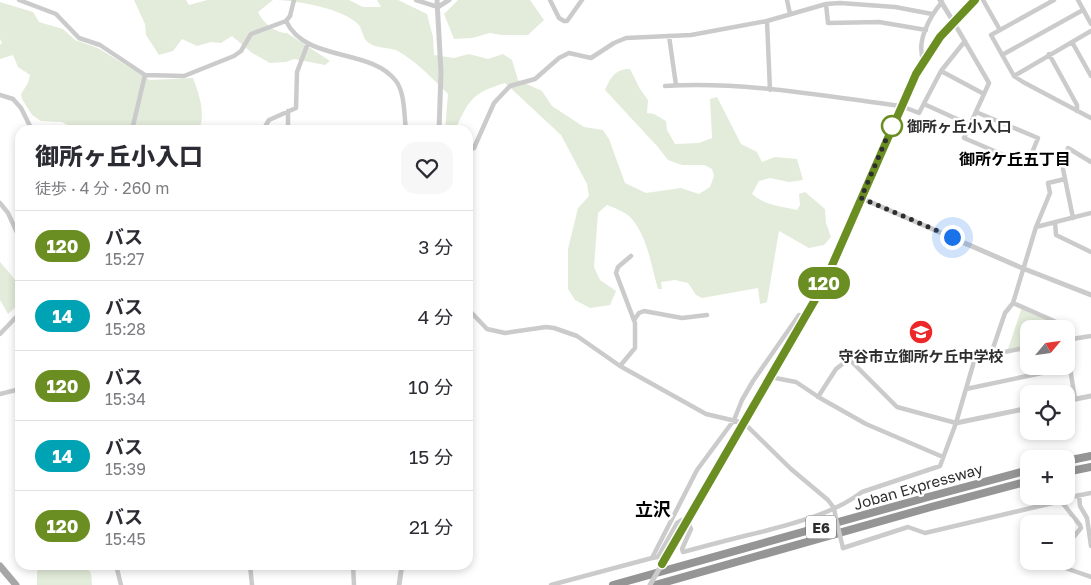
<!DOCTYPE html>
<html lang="ja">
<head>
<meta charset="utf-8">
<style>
	:root { --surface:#fff; --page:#f7f7f7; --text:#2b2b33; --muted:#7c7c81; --line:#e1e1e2 }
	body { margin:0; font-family:"Golos Text","Noto Sans JP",sans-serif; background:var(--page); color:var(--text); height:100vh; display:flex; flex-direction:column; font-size:19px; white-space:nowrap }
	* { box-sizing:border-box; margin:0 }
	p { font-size:16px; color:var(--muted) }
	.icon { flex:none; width:28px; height:28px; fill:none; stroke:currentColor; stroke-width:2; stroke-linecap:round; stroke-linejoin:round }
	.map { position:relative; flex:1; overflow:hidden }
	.sheet { position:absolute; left:15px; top:125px; width:458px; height:445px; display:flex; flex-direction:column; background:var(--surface); border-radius:15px; box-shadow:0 2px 8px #0003 }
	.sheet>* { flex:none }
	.badge { padding:0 10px; border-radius:16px; font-size:18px; line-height:32px }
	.needle { width:32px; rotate:61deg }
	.buttons { position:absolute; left:1020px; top:320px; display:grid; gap:10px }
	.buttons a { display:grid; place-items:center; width:55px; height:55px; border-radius:10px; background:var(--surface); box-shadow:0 2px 8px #0003; font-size:25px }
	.you { position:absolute; width:25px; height:25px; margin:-12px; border:4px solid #fff; border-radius:50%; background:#1a73e8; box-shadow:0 0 0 8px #1a73e833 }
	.map>.badge { position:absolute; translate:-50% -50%; box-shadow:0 0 0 2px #fff }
	.round { display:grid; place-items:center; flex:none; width:52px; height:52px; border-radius:15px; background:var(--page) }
	.overview { display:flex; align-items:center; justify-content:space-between; height:85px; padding:0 20px }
	h1 { font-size:24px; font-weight:800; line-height:38px }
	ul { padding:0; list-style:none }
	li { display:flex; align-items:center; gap:15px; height:70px; padding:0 20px; border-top:1px solid var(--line) }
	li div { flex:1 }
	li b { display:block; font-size:19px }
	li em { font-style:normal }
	li .badge { min-width:55px; font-weight:700; text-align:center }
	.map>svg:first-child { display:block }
	.green { fill:#e3ecda }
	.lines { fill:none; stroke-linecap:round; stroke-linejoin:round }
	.minor { stroke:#cbcbcb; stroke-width:4.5 }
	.tertiary { stroke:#cbcbcb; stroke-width:5 }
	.primary { stroke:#a6a6a6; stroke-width:7 }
	.motorway { stroke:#959595; stroke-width:8 }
	.minor-bridge { stroke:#cbcbcb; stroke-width:4.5 }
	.tertiary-bridge { stroke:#cbcbcb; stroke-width:5 }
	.line-casing { stroke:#fff; stroke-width:11 }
	.line { stroke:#6b8e23; stroke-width:8 }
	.walk { stroke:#2e2e2e; stroke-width:5; stroke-dasharray:0 9 }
	.stop-dot { fill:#fff; stroke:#6b8e23; stroke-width:2.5 }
	.labels { text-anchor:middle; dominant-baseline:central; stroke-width:5; stroke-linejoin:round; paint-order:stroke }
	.shield { fill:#fff; stroke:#6d6d6d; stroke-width:1 }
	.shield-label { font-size:14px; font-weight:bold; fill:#2e2e2e }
	.stop-label { font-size:15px; font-weight:bold; fill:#2e2e2e; stroke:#fff; text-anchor:start }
	.poi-label { font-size:15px; font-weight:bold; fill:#2e2e2e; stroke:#fff }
	.street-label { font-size:15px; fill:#2e2e2e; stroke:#fff }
	.neighbourhood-label { font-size:16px; font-weight:bold; fill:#000; stroke:#fff }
	.quarter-label { font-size:18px; font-weight:bold; fill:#000; stroke:#fff }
</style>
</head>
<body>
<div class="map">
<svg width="1091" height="585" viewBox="0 0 1091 585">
	<rect width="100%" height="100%" fill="#fff"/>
	<path class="green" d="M134 0H186L189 5 207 0H273L258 12C263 23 275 33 287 33L330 61 325 65 294 59 286 62 270 63 252 53 232 36 221 43 211 42 197 46 182 39 173 51 159 55 146 35 145 24Z
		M278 0H349L363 7H381L377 0H398L427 14 433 37 434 55 454 58 469 54 488 59 503 54 512 60 518 80 542 91 552 106 584 127 603 130 609 139 625 183 646 193 681 188 699 194 710 187 714 176 712 169 704 165H682L668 160 657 146 605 90C611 77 615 69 630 69L640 89 648 100 647 113 654 114 666 121 667 130 675 144 699 143 712 138 710 99 717 97 741 144 757 152 762 162 775 157 797 159 803 180 789 182 770 178 759 181 752 194C764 205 781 206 797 210L800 205 799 194 805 192 825 209 826 223 831 237 824 245 809 248 779 231 767 302 760 304 758 288 702 298 696 295 688 283 675 280 661 282 662 289H658C651 266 648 237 631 218 625 212 615 208 607 205L598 213 594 267 600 280 616 291 610 305 590 308 575 300 568 289V249L578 208 589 196 587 184 561 135 505 83C472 93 469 100 455 130H445L448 94C433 79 417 62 398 51 390 47 377 49 369 43 362 39 363 29 358 24 343 9 299 1 278 0Z
		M458 0H530L544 20 528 35H501L490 33 472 38 454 39 444 14Z
		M0 2 33 12 39 22 63 29 75 40 98 48 150 80 193 78C199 94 206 113 199 130H77L62 122 41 121 32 115 22 99 21 94 28 83 30 75 18 67 13 55 0 59V45L2 43 0 39Z
		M0 262C13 277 20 282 20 303L8 314 0 300Z
		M1022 307 1063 325 1064 329H1029V347L1007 352Z
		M45 565H84L91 573 92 585H37V571Z"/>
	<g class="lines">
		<path class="minor" d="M19 0 56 14 79 38 100 45 145 75 184 76 234 56 241 51 251 34 286 21 290 16 294 0
			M416 0 438 7
			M550 0 559 18 564 21H567L582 0
			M787 0 790 14
			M983 0 1000 30
			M1054 0 991 35 1014 76 1023 82 1091 118
			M1078 0 1091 24
			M826 4 828 23 879 22 926 30
			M286 21C306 63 370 47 396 81 405 93 404 115 406 130
			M767 21 770 90
			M953 21 989 83 964 138 1027 165 1038 138 976 112
			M669 36 676 85
			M1072 42 1091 76
			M1049 54 1077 105V111
			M1002 55 1083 10
			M924 61C915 43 930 16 942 2
			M941 71 984 94
			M1014 76 1091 31
			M665 86C744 81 824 96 901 106L919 113 941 71 965 41
			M0 95 13 99 21 108 32 130
			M924 104 970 125
			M288 111V130
			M132 130 145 75
			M263 130 269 120 296 108 297 72 308 43
			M468 151 474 148 494 103 510 86 535 79 559 58 569 53 591 58 614 43 626 38 691 35 767 21 826 4 840 3 895 7 932 14
			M0 203 8 213 20 239
			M1073 218 1062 164 1068 148 1091 162
			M1055 222 1056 235 1091 252
			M1036 227 1091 213
			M1013 303 1063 325 1064 329
			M468 309 487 329 505 333 546 327 554 328 577 336 620 366 706 414 744 423 791 469 828 500 834 508 836 519
			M634 320 639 313 644 311 682 318 707 315
			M0 334 20 313
			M1066 340 1091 336
			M1066 343 1075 399
			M991 354 1005 313 1013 303 1036 227 1050 193 1048 183 1065 179
			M620 366 635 348V323L616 273 618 267 631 256
			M770 377 796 382 820 398 866 424 943 457
			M966 389 1070 367
			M0 394 20 389
			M818 397 836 369 849 359 897 407 956 423
			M1079 495 1080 506 1087 518 1091 546
			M1061 501 1080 525 1081 528 1066 546
			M843 548 908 527 925 533 1057 502 1066 498 1091 493
			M652 558 658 557 677 523 682 520 687 521 691 529 682 549 683 552C709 545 735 538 761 532 795 523 833 514 862 492L940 466 956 423 975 358 1029 347
			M1053 561 1051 563 1091 577
			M86 565H87
			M116 565 121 585
			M250 565 252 585
			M353 565 354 585
			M551 585 652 558 697 470 734 420 742 400 753 381 799 315 806 316"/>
		<path class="tertiary" d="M437 0 441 72 439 130
			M940 0 953 21
			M438 7 449 0
			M861 198 1022 268 1091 295
			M1066 401 1091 396
			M956 423 1029 408
			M662 564 823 286 916 74 940 37 975 0
			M399 585 402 565"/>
		<path class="primary" d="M0 566 16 585"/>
		<path class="motorway" d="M1066 461 1091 456
			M1066 472 1091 467
			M613 585 928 497 1029 470
			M655 585 931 507 1029 481"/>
		<path class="minor-bridge" d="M836 519 843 548"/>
		<path class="tertiary-bridge" d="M650 585 662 564"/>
	</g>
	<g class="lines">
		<g class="line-casing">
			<path id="line" d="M662 564 823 286 916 74 940 37 975 0"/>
		</g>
		<use href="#line" class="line"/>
		<path class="walk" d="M892 126 894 121 861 198 952 237"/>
	</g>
	<defs>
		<g id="school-disc" transform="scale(1.25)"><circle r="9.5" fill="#ed2829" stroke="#fff"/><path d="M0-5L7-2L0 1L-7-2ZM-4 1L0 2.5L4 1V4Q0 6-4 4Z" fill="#fff"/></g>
	</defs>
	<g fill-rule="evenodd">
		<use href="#school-disc" x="921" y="332"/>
	</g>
	<circle class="stop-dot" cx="892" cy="126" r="10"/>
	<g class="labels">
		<rect class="shield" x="806" y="515.5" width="30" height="23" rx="4"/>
		<g class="shield-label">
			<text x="821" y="527">E6</text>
		</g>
		<g class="stop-label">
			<text x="907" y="126">御所ヶ丘小入口</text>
		</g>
		<g class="poi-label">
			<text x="921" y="356">守谷市立御所ケ丘中学校</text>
		</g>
		<g class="street-label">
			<text transform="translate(918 486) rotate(-16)">Joban Expressway</text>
		</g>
		<g class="neighbourhood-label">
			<text x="1015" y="159">御所ケ丘五丁目</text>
		</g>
		<g class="quarter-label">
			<text x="653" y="509">立沢</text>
		</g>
	</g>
</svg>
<div class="buttons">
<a><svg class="needle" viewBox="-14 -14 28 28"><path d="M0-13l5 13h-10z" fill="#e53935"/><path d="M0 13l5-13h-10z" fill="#7c7c81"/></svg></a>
<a><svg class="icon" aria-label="locate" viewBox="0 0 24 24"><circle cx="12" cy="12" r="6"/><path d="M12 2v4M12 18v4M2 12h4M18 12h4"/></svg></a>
<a>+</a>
<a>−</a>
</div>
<div class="you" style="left:952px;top:237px"></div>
<b class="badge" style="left:824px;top:283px;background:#6b8e23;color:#fff">120</b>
<section class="sheet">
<div class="overview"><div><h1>御所ヶ丘小入口</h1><p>徒歩 · 4 分 · 260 m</p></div><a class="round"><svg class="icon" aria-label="heart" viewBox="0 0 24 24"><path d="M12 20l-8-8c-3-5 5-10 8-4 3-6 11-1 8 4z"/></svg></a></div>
<ul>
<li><span class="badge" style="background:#6b8e23;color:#fff">120</span><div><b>バス</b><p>15:27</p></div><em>3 分</em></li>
<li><span class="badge" style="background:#00a3b4;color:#fff">14</span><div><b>バス</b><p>15:28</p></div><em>4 分</em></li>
<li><span class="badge" style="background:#6b8e23;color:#fff">120</span><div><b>バス</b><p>15:34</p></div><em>10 分</em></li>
<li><span class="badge" style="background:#00a3b4;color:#fff">14</span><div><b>バス</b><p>15:39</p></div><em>15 分</em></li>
<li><span class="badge" style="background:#6b8e23;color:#fff">120</span><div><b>バス</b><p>15:45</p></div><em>21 分</em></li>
</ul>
</section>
</div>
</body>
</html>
